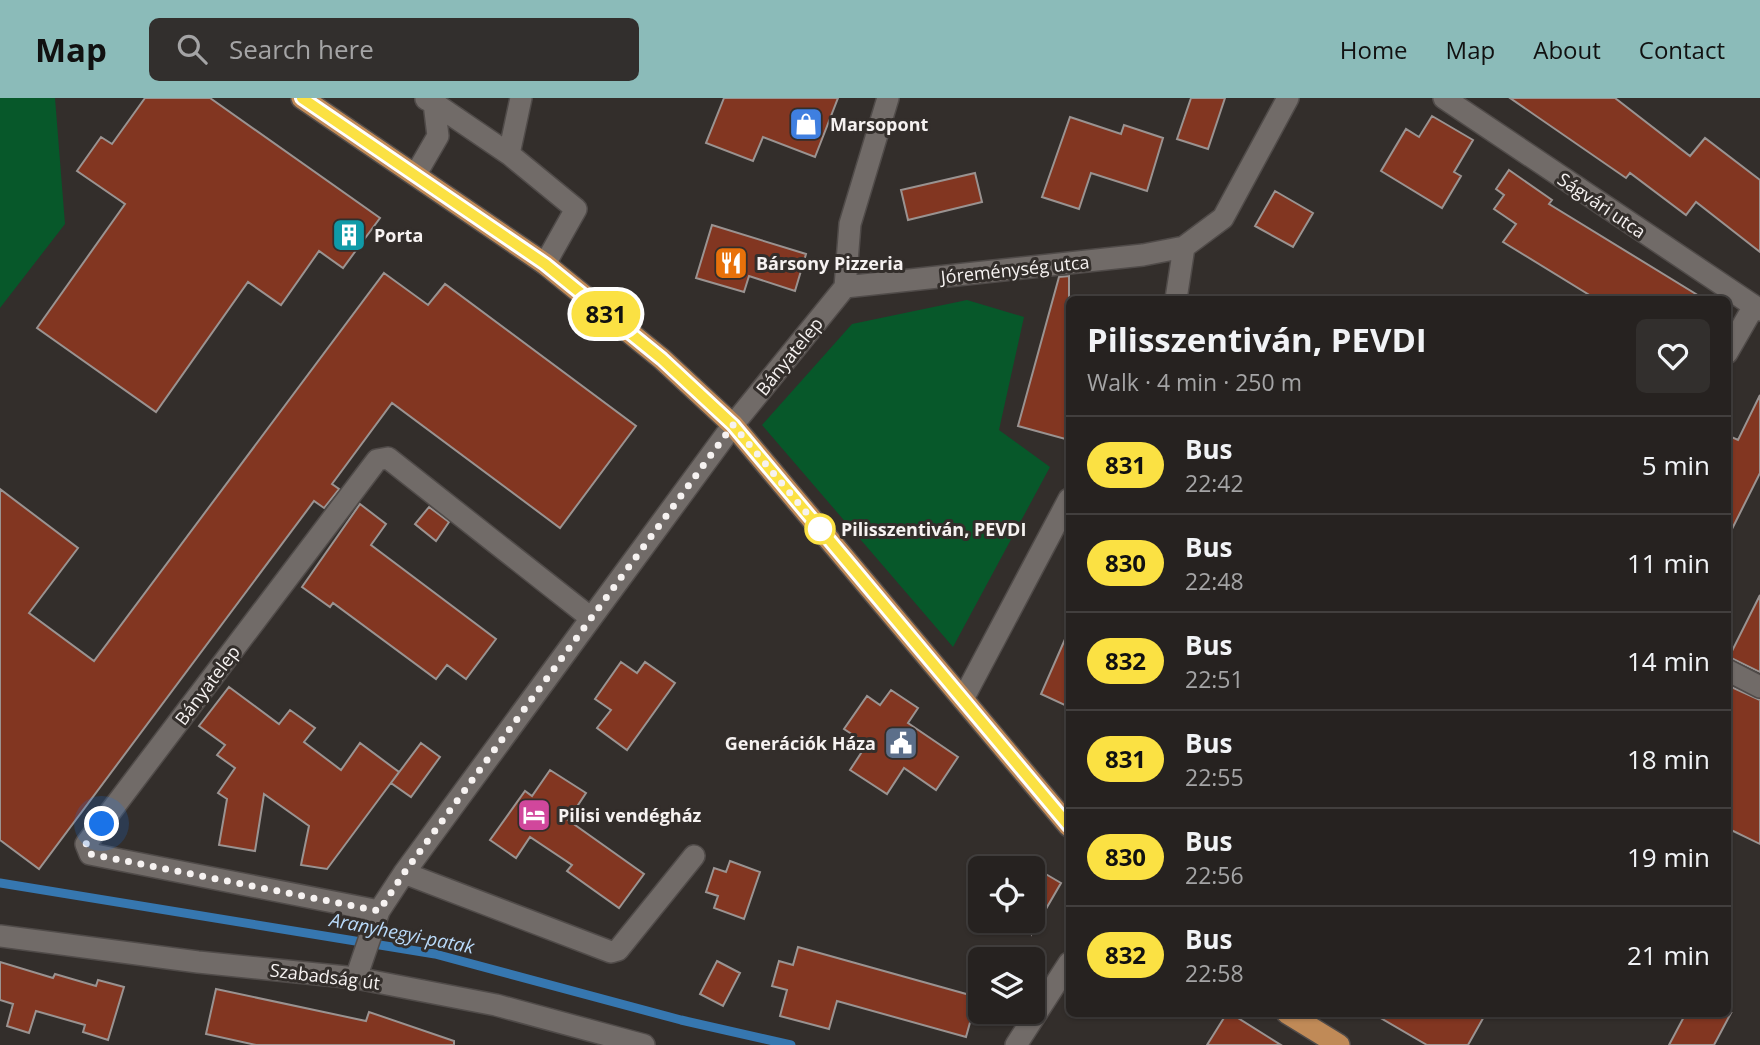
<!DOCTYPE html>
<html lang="en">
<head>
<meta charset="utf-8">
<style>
	:root { --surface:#262220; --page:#322f2d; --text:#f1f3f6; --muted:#a4a4a5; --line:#423f3e; --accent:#8bbbb9 }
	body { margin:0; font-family:"Open Sans",sans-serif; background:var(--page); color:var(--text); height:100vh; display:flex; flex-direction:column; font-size:26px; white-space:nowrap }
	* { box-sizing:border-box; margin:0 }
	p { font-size:23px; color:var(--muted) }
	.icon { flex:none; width:38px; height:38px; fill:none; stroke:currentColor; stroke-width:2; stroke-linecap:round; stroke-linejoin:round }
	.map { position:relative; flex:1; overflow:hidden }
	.details { position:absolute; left:1066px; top:198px; width:665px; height:721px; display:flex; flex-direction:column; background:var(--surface); border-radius:10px; box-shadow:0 2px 5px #0004,0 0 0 2px var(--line) }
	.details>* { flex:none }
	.badge { padding:0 14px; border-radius:23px; font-size:24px; line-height:46px }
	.controls { position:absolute; left:968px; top:758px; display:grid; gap:14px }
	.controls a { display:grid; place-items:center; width:77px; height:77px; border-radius:10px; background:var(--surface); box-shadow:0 2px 5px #0004,0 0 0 2px var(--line); font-size:35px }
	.you { position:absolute; width:35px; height:35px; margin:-18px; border:5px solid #fff; border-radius:50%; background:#1a73e8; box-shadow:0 0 0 10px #1a73e833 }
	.map>.badge { position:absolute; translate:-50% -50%; box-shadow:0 0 0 4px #fff }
	.round { display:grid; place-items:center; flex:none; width:74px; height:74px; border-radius:10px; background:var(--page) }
	.summary { display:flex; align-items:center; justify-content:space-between; height:119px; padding:0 21px }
	h1 { font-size:33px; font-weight:700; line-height:52px }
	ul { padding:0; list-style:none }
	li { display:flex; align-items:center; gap:21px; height:98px; padding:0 21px; border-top:2px solid var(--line) }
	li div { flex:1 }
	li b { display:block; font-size:26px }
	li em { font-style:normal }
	li .badge { min-width:77px; font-weight:700; text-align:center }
	header { display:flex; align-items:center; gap:42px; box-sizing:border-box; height:98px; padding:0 35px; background:var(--accent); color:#111 }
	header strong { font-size:33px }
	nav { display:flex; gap:38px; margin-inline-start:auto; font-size:24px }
	.search { width:490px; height:63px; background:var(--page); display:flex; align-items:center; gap:18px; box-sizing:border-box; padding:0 24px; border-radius:10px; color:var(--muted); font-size:26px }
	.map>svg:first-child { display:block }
	.green { fill:#07582a }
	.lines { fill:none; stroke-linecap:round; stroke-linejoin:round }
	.stream { stroke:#3677b0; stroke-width:9 }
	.building { fill:#823621; stroke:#9a9391; stroke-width:2 }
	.minor-casing { stroke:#504b49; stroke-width:24 }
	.major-casing { stroke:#504b49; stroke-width:24 }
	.minor { stroke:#716b68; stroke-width:21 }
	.major { stroke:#c08a57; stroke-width:21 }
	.line-casing { stroke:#fff; stroke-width:16 }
	.line { stroke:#fbe143; stroke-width:10 }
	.walk { stroke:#f6f2f1; stroke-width:7; stroke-dasharray:0 12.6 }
	.stop-dot { fill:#fff; stroke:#fbe143; stroke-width:3.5 }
	.labels { text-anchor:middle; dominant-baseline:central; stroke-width:6; stroke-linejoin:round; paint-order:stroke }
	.poi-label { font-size:18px; font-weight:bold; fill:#f6f2f1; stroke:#332e2b; text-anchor:start }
	.street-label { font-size:18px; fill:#f6f2f1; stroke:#332e2b }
	.stop-label { font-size:18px; font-weight:bold; fill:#f6f2f1; stroke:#332e2b; text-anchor:start }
	.water-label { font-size:19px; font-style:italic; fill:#b9dafa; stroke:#332e2b }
</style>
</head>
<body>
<header>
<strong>Map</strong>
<div class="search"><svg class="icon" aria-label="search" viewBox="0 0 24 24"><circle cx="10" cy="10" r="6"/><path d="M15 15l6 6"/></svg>Search here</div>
<nav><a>Home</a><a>Map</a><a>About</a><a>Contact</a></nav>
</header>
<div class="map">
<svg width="1760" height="947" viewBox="0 0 1760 947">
	<rect width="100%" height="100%" fill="#332e2b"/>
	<path class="green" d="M0 0H55L65 126 0 210Z
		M967 202 1024 219 999 332 1050 369 953 549 762 327 852 226Z"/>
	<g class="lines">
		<path class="stream" d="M0 785 435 856 681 922 791 947"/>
	</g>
	<path class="building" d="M145 0H210L380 120 343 170 319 153 281 207 248 184 156 314 37 230 125 106 77 73 101 39 112 46Z
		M724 0H838L815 59 763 39 753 63 706 45Z
		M1191 0H1225L1208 51 1177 41Z
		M1510 0H1615L1690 58 1705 40 1760 82V154L1696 104 1686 117 1630 75 1626 80Z
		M1432 18 1473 42 1454 74 1461 78 1442 110 1381 73 1406 31 1419 39Z
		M1070 19 1121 36 1124 27 1163 40 1147 93 1091 75 1079 111 1042 99Z
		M1509 72 1552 102 1549 106 1704 201H1596L1503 144 1516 126 1494 111 1504 97 1496 91Z
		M975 75 982 104 908 122 901 92Z
		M1275 93 1313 115 1293 149 1255 128Z
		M712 127 806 156 795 193 749 178 744 194 696 180Z
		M384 175 428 207 445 186 636 328 560 430 392 305 332 386 339 391 324 410 314 403 39 771 0 742V391L78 450 29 515 94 563Z
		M1069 178V342L1018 328 1059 179Z
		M1760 297V375L1727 441V337L1738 342Z
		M360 406 386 426 371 447 496 541 466 581 447 567 436 581 333 505 330 509 302 489Z
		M429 409 449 424 436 443 415 426Z
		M1760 497V574L1729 559Z
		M1069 532V609L1041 596Z
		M621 564 637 575 645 564 675 585 627 652 597 630 611 612 595 601Z
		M1727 587 1760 602V746L1727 730Z
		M229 589 279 626 290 612 315 630 304 644 341 672 360 645 399 674 327 771 301 767 309 728 264 696 255 753 219 747 227 701 218 695 235 670 217 657 225 647 199 628Z
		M891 592 918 610 908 625 958 659 936 692 904 670 887 696 850 672 867 646 844 631 867 598 880 607Z
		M421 645 440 659 411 699 391 685Z
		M550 672 586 695 568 722 644 776 619 810 567 773 572 767 530 739 516 760 490 742 525 693 532 698Z
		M730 763 760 774 744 821 714 810 718 798 706 794 714 770 726 774Z
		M1032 768 1061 785 1032 835Z
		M798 849 977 899 966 939 837 903 829 931 780 918 787 892 772 888 779 863 793 867Z
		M717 863 740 875 723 908 700 896Z
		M0 864 53 880 55 876 96 888 98 882 124 889 108 942 83 934 85 927 36 913 29 935 7 928 13 906 0 902Z
		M216 891 366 923 369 914 454 943V947H256L206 936Z
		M1227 915H1230L1281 947H1207Z
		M1372 915H1486L1468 947H1427Z
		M1686 915H1731L1714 947H1669Z"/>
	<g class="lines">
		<g class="minor-casing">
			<path id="minor" d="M521 0 509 56 576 111 545 166
				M1444 0 1760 212
				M434 5 509 56
				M416 76 438 38 434 5 426 1
				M845 189 1143 157 1184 149 1223 120 1288 0
				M845 189 850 126 888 0
				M1176 201 1184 149
				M1727 255 1754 208
				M1727 572 1760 589
				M963 601 1069 401
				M404 775 611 854 618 852 694 758
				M379 813 90 756 86 746 377 362 388 360 591 520
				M0 838 198 864 356 880 496 907 644 947
				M356 880 379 813 404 775 733 327 845 189
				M1016 947 1069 865"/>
		</g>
		<g class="major-casing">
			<path id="major" d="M302 0 545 166 662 261 733 327 1069 728
				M1287 915 1339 947"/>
		</g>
		<use href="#minor" class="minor"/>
		<use href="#major" class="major"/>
	</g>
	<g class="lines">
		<g class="line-casing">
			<path id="line" d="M302 0 545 166 662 261 733 327 1069 728"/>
		</g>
		<use href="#line" class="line"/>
		<path class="walk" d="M102 726 86 746 90 756 379 813 404 775 733 327 820 431"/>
	</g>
	<defs>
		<g id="shop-square" transform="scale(1.75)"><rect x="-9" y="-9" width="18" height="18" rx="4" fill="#3f7fe0" stroke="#332e2b"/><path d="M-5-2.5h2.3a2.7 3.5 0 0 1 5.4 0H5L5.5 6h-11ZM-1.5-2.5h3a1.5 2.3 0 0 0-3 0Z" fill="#fff"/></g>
		<g id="building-square" transform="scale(1.75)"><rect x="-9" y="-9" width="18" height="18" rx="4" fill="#0f9aa8" stroke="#332e2b"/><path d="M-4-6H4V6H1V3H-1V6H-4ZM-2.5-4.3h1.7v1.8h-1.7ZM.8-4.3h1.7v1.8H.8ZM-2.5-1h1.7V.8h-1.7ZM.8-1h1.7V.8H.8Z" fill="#fff"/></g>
		<g id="restaurant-square" transform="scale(1.75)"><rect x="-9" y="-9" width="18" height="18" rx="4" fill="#e8710a" stroke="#332e2b"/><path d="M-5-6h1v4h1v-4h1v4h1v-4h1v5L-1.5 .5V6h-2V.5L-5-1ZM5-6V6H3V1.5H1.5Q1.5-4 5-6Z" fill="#fff"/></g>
		<g id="civic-square" transform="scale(1.75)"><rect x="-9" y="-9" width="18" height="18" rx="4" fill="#5c6f8a" stroke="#332e2b"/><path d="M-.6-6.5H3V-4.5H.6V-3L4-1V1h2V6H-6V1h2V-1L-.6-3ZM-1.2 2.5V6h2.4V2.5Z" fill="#fff"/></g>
		<g id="hotel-square" transform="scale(1.75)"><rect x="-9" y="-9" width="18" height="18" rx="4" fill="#d1479c" stroke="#332e2b"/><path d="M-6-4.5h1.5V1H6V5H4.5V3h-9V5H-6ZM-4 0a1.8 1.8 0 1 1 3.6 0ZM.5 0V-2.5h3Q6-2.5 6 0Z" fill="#fff"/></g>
	</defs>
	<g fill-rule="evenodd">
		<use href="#shop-square" x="806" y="26"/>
		<use href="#building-square" x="349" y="137"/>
		<use href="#restaurant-square" x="731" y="165"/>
		<use href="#civic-square" x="901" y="645"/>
		<use href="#hotel-square" x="534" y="717"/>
	</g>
	<circle class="stop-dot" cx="820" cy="431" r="14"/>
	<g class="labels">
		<g class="poi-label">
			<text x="830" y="26">Marsopont</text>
			<text x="374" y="137">Porta</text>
			<text x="756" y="165">Bársony Pizzeria</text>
			<text x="876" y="645" text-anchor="end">Generációk Háza</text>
			<text x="558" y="717">Pilisi vendégház</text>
		</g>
		<g class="street-label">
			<text transform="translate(1602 107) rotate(34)">Ságvári utca</text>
			<text transform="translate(1015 171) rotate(-6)">Jóreménység utca</text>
			<text transform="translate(789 258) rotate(-51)">Bányatelep</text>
			<text transform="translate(207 587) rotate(-53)">Bányatelep</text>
			<text transform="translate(325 878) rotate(7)">Szabadság út</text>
		</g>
		<g class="stop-label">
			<text x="841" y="431">Pilisszentiván, PEVDI</text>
		</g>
		<g class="water-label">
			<text transform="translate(402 835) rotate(11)">Aranyhegyi-patak</text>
		</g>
	</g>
</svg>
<div class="controls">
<a><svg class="icon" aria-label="locate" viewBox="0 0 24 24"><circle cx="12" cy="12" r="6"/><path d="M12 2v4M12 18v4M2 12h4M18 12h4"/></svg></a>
<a><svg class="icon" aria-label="layers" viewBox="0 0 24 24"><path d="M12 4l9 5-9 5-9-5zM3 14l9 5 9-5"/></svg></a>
</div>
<div class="you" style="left:102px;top:726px"></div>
<b class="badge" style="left:606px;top:216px;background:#fbe143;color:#111">831</b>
<section class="details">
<div class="summary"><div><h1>Pilisszentiván, PEVDI</h1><p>Walk · 4 min · 250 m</p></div><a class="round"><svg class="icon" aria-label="heart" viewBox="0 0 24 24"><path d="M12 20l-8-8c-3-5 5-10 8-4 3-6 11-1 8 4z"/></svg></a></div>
<ul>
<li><span class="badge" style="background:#fbe143;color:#111">831</span><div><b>Bus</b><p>22:42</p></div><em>5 min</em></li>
<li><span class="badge" style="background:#fbe143;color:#111">830</span><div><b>Bus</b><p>22:48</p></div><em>11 min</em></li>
<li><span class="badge" style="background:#fbe143;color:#111">832</span><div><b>Bus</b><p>22:51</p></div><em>14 min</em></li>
<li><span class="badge" style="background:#fbe143;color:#111">831</span><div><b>Bus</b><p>22:55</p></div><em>18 min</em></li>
<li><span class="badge" style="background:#fbe143;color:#111">830</span><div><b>Bus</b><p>22:56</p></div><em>19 min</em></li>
<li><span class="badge" style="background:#fbe143;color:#111">832</span><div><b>Bus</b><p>22:58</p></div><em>21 min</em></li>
</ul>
</section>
</div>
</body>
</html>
